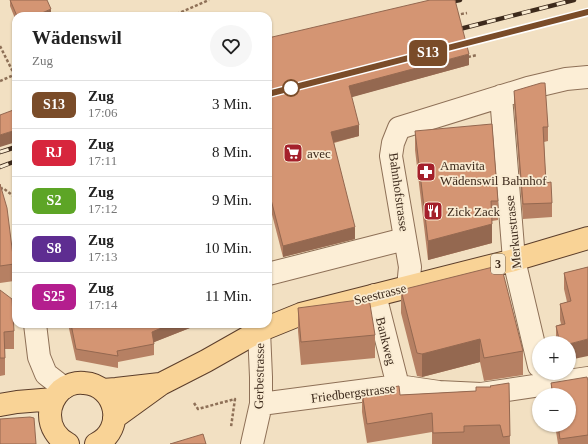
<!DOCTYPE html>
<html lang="de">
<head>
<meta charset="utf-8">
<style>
	:root { --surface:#fff; --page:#f6f6f6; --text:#222; --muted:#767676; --line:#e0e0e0 }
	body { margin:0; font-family:"Times New Roman",serif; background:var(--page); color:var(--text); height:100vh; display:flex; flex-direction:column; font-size:15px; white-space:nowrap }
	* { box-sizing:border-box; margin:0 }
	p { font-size:13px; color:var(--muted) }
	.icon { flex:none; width:22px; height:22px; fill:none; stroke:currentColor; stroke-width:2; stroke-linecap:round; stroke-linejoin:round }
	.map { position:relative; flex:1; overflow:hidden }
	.drawer { position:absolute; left:12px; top:12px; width:260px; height:316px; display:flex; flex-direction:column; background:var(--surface); border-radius:12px; box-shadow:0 1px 3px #0004 }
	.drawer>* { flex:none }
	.badge { padding:0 8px; border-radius:6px; font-size:14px; line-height:26px }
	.fabs { position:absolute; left:532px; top:336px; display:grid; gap:8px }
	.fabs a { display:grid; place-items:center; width:44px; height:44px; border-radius:50%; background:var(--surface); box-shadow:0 1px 3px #0004; font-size:20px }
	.map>.badge { position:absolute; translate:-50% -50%; box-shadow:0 0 0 2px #fff }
	.round { display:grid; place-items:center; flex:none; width:42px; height:42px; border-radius:21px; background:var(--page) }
	.overview { display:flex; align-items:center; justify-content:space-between; height:68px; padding:0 20px }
	h1 { font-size:19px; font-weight:700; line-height:30px }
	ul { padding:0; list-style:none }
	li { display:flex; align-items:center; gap:12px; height:48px; padding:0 20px; border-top:1px solid var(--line) }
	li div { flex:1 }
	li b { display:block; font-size:15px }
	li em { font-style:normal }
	li .badge { min-width:44px; font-weight:700; text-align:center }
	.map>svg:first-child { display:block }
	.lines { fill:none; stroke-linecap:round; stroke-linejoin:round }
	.minor-casing { stroke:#8e7057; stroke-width:24 }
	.major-casing { stroke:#5c3e2b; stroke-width:24 }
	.path { stroke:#8e7057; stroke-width:2.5; stroke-dasharray:3 2; stroke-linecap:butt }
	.minor { stroke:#fceed6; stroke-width:22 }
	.major { stroke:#f9d396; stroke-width:22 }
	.rail-casing { stroke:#3d2a1c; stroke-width:4.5 }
	.rail { stroke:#f9ebd2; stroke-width:3; stroke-dasharray:9; stroke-linecap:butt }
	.wall { fill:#b68063 }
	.shaded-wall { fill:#946850 }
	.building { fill:#d49573; stroke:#946850 }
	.line-casing { stroke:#fff; stroke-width:9 }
	.line { stroke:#7a4c29; stroke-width:6 }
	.stop-dot { fill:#fff; stroke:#7a4c29; stroke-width:2 }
	.labels { text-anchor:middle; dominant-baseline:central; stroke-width:3.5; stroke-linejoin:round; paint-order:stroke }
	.shield { fill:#f9ebd2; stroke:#756453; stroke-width:1 }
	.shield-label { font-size:12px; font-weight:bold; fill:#3d2a1c }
	.poi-label { font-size:13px; fill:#3d2a1c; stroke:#f9ebd2; text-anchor:start }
	.street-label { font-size:13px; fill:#3d2a1c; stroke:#f9ebd2 }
</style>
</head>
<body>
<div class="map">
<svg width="588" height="444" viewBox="0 0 588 444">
	<rect width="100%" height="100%" fill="#f2e0c2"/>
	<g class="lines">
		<g class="minor-casing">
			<path id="minor" d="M501 96 514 260 539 366
				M268 274 405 239
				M408 287 410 267 391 156 393 143 399 128 528 88 566 79 588 77
				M375 295 398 386
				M35 324 39 357 46 374 64 388
				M261 404 398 386 439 392 481 394 588 378
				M252 444 261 404V377L259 331"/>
		</g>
		<g class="major-casing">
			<path id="major" d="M103 390 116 389 160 384
				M0 405 17 402 54 399
				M114 418 161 384 206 361 259 331 301 314 514 260 588 238
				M68 444C57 438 50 427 50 415 50 405 54 397 61 390 67 385 76 382 84 383 117 385 126 430 96 444"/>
		</g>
		<path class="path" d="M456 15 467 13
			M172 16 209 0
			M0 46 14 74
			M468 57 477 55
			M0 81 16 74
			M0 189 3 188 16 198
			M194 403 198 409 235 399 231 427"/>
		<use href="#minor" class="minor"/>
		<use href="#major" class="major"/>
		<g class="rail-casing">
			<path id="rail" d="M445 3 460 0
				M452 31 574 0
				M456 46 588 12
				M0 152 16 147
				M0 167 16 161"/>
		</g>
		<use href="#rail" class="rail"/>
	</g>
	<path class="wall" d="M10 0 51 15 49 16H16V21L10 6Z
		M268 38 469 65 351 97 359 136 334 143 355 239 283 257 268 199Z
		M514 91 548 127V141L544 142 546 183 552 203V217L523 219 514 105Z
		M415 131 498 201V220L492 221V243L428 260 415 150Z
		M0 184 14 264V281L0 283Z
		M588 267 569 343H556V326L561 324 560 320V304L567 302 564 289V273Z
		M0 290 14 331V349H5V375L0 376Z
		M401 290 523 351V375L484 381 480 362 422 377 417 376 401 313Z
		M298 308 375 335V358L301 365 298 331Z
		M68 324H200L154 342V355L118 362V368L76 360Z
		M588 381V444H558L555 425H569V395H551V383Z
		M509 383 510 444H432V432L367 443 362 412V392L400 395 476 391Z"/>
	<path class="shaded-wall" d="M51 9V15L49 16H35Z
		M469 54V65L349 98V86Z
		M359 125V136L331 143V132Z
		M16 130V142L0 147V135Z
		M492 224V243L428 260V241Z
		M355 227V239L283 257V246Z
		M171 324H200L152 343V332Z
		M480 339V362L422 377V354Z
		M588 339V356L569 360V344Z"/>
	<path class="building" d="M10 0H47L51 9 35 16H17Z
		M430 0H455L469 54 349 86 359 125 331 132 355 227 283 246 268 188V38Z
		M541 83H545L548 127H543L546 183 551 182 552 203 523 204 514 91Z
		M16 109V130L0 135V115Z
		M492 124 498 201H491L492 224 428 241 415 131Z
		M0 184 7 208 14 264 0 266Z
		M501 265 523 351 484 358 480 339 422 354 417 353 401 290Z
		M588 267V339L569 344V343H560L556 326 565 324 560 304 571 301 564 273Z
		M0 290 12 299 14 331 4 332 5 358H0Z
		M369 298 375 335 301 342 298 308 351 301Z
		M71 324H171L152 332 154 344 117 351 118 356 76 349Z
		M587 377 588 381V435L560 439 558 425H569V395H553L551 383Z
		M509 383 510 436 503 437 500 425 464 426V432L433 433 432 413 367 424 362 392 399 386 400 395 476 391V387H491L490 386Z
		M30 417 34 418 36 444H0V419Z
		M203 434 206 444H170Z"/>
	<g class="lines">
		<g class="line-casing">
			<path id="line" d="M268 94 588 12"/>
		</g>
		<use href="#line" class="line"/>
	</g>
	<defs>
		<g id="supermarket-square" transform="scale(1)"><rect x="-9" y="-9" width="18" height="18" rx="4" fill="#a4202b" stroke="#f9ebd2"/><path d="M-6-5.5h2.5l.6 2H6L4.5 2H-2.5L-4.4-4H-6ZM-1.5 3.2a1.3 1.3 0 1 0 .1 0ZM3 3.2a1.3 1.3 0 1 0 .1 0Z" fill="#fff"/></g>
		<g id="pharmacy-square" transform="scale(1)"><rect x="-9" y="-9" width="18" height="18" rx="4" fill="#a4202b" stroke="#f9ebd2"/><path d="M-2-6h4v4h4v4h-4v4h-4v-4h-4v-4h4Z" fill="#fff"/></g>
		<g id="restaurant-square" transform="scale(1)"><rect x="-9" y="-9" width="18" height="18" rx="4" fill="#a4202b" stroke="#f9ebd2"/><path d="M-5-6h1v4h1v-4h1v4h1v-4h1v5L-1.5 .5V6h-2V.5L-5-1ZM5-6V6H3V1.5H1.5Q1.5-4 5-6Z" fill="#fff"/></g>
	</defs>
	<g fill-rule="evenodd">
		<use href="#supermarket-square" x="293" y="153"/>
		<use href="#pharmacy-square" x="426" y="172"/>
		<use href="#restaurant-square" x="433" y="211"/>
	</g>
	<circle class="stop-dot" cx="291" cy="88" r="8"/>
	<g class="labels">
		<rect class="shield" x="491" y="254" width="14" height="20" rx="3"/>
		<g class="shield-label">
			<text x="498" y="264">3</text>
		</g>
		<g class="poi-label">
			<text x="307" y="153">avec</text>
			<text x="440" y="165">Amavita<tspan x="440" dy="15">Wädenswil Bahnhof</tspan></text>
			<text x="447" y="211">Zick Zack</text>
		</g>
		<g class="street-label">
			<text transform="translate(399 192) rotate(82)">Bahnhofstrasse</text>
			<text transform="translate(513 232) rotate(-96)">Merkurstrasse</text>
			<text transform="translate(380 294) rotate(-14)">Seestrasse</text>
			<text transform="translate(386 341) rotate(76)">Bankweg</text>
			<text transform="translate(259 376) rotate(-89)">Gerbestrasse</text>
			<text transform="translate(353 393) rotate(-7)">Friedbergstrasse</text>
		</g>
	</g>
</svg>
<div class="fabs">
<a>+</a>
<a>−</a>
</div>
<b class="badge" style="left:428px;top:53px;background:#7a4c29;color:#fff">S13</b>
<section class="drawer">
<div class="overview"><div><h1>Wädenswil</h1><p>Zug</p></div><a class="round"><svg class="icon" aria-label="heart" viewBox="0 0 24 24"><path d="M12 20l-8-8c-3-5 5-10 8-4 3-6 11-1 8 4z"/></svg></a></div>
<ul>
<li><span class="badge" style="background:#7a4c29;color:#fff">S13</span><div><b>Zug</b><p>17:06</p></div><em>3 Min.</em></li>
<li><span class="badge" style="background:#d7263d;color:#fff">RJ</span><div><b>Zug</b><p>17:11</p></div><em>8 Min.</em></li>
<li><span class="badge" style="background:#5da526;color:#fff">S2</span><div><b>Zug</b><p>17:12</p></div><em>9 Min.</em></li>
<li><span class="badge" style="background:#5e2d91;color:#fff">S8</span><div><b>Zug</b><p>17:13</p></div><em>10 Min.</em></li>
<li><span class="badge" style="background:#b41e8e;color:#fff">S25</span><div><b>Zug</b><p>17:14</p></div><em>11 Min.</em></li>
</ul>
</section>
</div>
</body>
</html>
